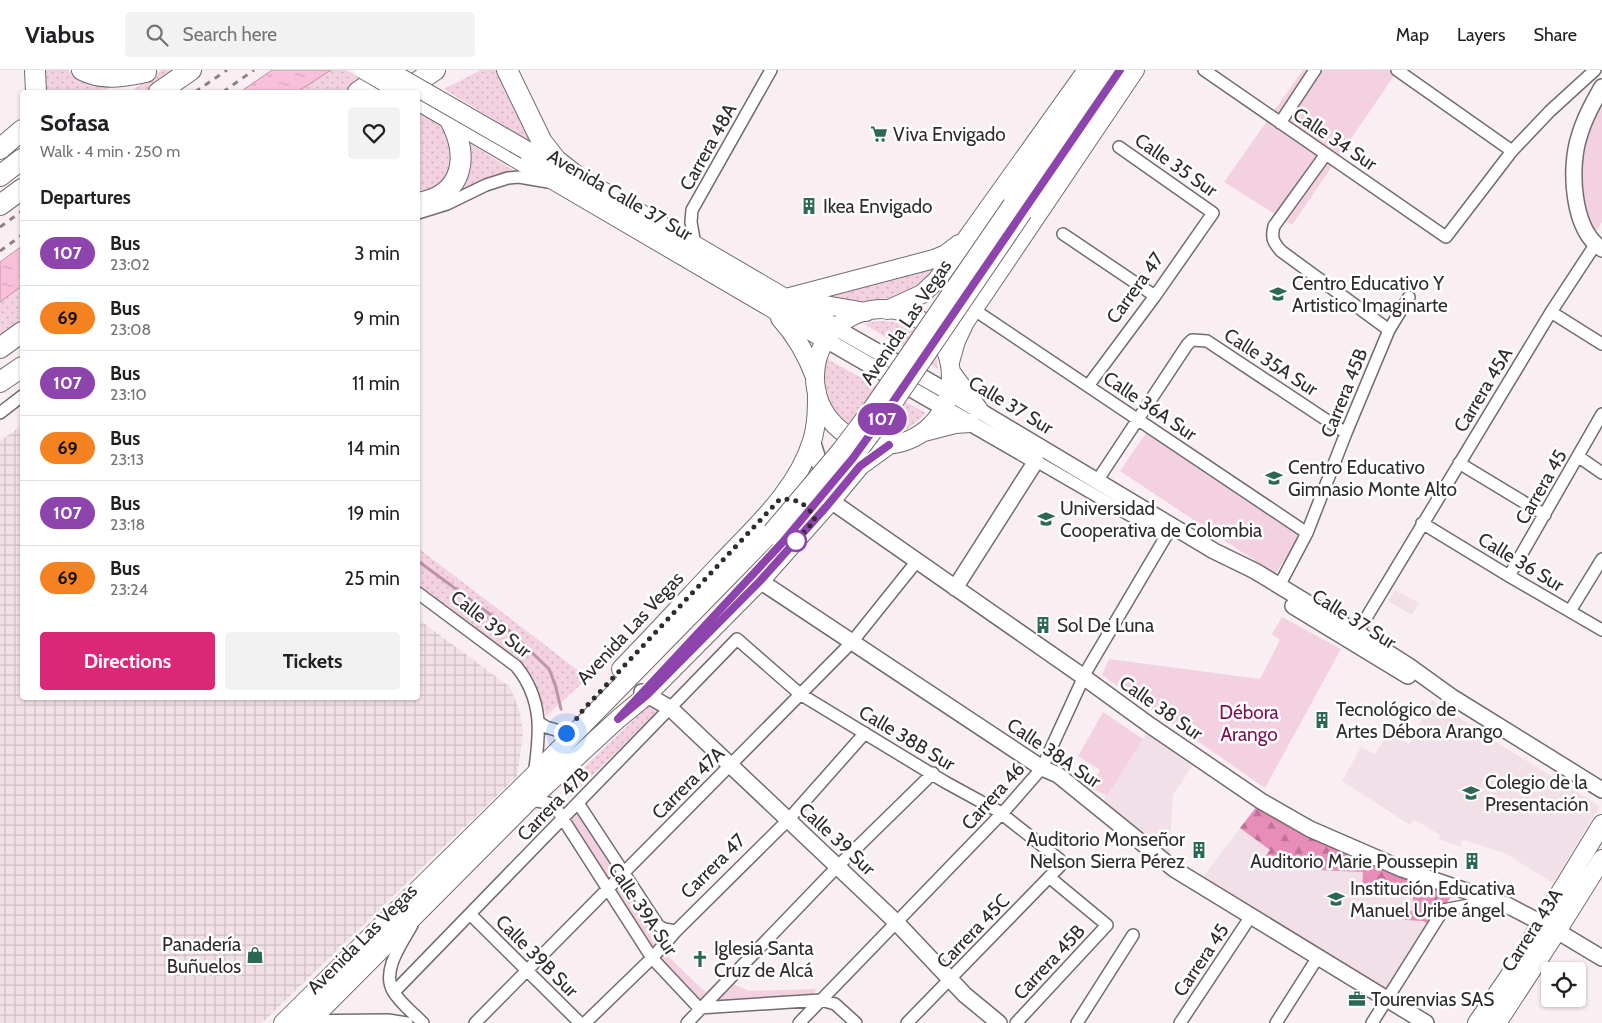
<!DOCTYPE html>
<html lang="en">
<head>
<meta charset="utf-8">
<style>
	:root { --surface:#fff; --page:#f2f2f2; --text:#202124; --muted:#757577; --line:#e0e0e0; --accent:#db2777 }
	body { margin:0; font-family:Cabin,sans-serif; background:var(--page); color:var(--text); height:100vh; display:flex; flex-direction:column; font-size:19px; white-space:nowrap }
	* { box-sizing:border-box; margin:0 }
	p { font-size:16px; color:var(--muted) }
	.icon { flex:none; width:28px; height:28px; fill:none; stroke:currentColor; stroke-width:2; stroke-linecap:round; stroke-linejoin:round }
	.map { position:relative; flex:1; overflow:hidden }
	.panel { position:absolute; left:20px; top:20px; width:400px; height:610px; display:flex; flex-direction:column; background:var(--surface); border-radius:5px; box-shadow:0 1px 4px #0004 }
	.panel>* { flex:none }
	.badge { padding:0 10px; border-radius:16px; font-size:18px; line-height:32px }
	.fabs { position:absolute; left:1541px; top:892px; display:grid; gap:10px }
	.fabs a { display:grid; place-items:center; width:45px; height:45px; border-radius:5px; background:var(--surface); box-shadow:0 1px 4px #0004; font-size:25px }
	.you { position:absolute; width:25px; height:25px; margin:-12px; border:4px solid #fff; border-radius:50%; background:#1a73e8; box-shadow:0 0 0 8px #1a73e833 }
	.map>.badge { position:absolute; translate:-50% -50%; box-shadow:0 0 0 2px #fff }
	h2 { padding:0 20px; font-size:19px; line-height:45px }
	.round { display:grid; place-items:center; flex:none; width:52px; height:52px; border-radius:5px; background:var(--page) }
	.headline { display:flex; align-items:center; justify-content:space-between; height:85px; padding:0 20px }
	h1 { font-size:24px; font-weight:700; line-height:38px }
	.button { display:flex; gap:10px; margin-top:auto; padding:10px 20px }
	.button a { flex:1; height:58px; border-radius:5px; background:var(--accent); color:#fff; font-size:20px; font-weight:700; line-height:58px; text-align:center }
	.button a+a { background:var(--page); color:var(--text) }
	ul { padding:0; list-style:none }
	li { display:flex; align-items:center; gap:15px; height:65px; padding:0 20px; border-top:1px solid var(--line) }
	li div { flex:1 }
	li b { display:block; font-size:19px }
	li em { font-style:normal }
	li .badge { min-width:55px; font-weight:700; text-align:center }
	header { display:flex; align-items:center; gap:30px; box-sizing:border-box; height:70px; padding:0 25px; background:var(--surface); border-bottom:1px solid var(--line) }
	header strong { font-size:24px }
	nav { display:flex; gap:28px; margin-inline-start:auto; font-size:18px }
	.search { width:350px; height:45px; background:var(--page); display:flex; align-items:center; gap:12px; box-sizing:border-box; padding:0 18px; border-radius:5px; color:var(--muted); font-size:19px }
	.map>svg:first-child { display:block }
	.built { fill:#f1e0e7 }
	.industrial { fill:url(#industrial-grid) }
	.grass { fill:url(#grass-dots) }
	.forest { fill:url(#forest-firs) }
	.park { fill:#f4d1e0 }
	.water { fill:url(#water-ripples); stroke:#bd93a6 }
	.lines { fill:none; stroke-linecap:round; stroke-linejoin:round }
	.stream { stroke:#bd93a6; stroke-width:3 }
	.street-casing { stroke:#736c6f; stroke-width:14 }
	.secondary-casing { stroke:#736c6f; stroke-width:18 }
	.primary-casing { stroke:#736c6f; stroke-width:20 }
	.highway-casing { stroke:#736c6f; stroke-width:22 }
	.street { stroke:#fff; stroke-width:11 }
	.secondary { stroke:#fff; stroke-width:15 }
	.primary { stroke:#fff; stroke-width:18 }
	.highway { stroke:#fff; stroke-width:20 }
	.rail { stroke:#898385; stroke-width:3; stroke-dasharray:6 6; stroke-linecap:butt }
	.primary-bridge-casing { stroke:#736c6f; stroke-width:20; stroke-linecap:butt }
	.primary-bridge { stroke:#fff; stroke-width:18 }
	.line-casing { stroke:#fff; stroke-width:11 }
	.line { stroke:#8e44ad; stroke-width:8 }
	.walk { stroke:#302c2e; stroke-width:5; stroke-dasharray:0 9 }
	.stop-dot { fill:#fff; stroke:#8e44ad; stroke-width:2.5 }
	.labels { text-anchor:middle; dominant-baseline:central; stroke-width:5; stroke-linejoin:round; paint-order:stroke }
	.poi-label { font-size:19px; fill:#302c2e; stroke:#fff; text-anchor:start }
	.street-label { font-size:19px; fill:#302c2e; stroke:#fff }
	.park-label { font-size:19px; fill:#7e0f52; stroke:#fff }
</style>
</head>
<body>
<header>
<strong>Viabus</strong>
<div class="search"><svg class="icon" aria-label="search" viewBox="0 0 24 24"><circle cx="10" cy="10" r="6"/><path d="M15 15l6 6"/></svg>Search here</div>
<nav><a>Map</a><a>Layers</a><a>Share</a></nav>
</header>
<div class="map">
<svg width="1602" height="953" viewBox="0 0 1602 953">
	<defs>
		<pattern id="industrial-grid" width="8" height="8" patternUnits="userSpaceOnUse" patternTransform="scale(1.25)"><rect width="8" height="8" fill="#f1e0e7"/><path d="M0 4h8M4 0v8" fill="none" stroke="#cfc0c6"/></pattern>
		<pattern id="grass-dots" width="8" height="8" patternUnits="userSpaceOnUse" patternTransform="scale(1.25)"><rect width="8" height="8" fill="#f4d1e0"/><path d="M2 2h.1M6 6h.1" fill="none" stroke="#d2b4c0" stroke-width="1.8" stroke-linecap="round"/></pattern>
		<pattern id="forest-firs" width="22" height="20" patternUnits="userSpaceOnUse" patternTransform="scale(1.25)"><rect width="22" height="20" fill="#e88cb8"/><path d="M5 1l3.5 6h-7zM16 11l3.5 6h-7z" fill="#bc7396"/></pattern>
		<pattern id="water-ripples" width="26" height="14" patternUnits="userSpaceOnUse" patternTransform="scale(1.25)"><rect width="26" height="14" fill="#fabfd9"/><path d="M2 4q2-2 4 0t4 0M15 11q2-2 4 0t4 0" fill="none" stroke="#d7a4bb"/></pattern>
	</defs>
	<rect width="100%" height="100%" fill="#f9eff3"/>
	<path class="built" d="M1395 520 1419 533 1412 545 1388 531Z
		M1432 630 1509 680 1600 736 1553 813 1505 783 1462 770 1461 777 1439 769 1440 765 1415 750 1410 755 1342 711 1361 677 1375 684 1389 662 1409 674Z
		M1147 662 1193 695 1173 725 1169 789 1098 738Z
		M1261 731 1457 817 1387 929 1198 813Z"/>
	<path class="industrial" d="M22 355V628H418V549L510 617 520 642 523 665 517 706 262 953H0V371Z"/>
	<path class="grass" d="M42 0H68L77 7 114 15 102 22H42Z
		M162 0H180L148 22H130Z
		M331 0H346L365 10 347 22H297Z
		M481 0H503L533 74 444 19Z
		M418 42 448 60 454 75 451 108 418 127Z
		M466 71 513 100 512 104C485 105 459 123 435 135Z
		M930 195 935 201 902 227 870 230 856 235 830 231 831 221Z
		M22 216V251L0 267V232Z
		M877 251C900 250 928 260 936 284 937 288 937 295 938 299L864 254Z
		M827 289 926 343C902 368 883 371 853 355 844 350 835 344 829 335 821 322 823 303 827 289Z
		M418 478 588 608 546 646 535 611 518 588 418 515Z
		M650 634 658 642 571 726 563 718Z"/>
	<path class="forest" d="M1261 731 1457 817 1432 856 1423 851 1405 850V846L1371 845V840L1412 841 1413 827 1362 825 1363 802 1316 800 1315 793 1262 791 1270 780 1240 758Z"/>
	<path class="park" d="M1303 0H1398L1292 155 1224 112Z
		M1602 33V152L1596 162C1568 120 1581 75 1602 33Z
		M1146 363 1301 466 1275 504 1120 401Z
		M1282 547 1341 579 1265 718 1102 605 1109 589 1260 609 1280 570 1272 564Z
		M1103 642 1143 669 1107 726 1090 717 1100 700 1078 686Z
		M582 740 663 871 670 884 669 887 703 920 706 922 724 905 731 913 749 921 816 919 812 930 700 937 652 888 567 754Z"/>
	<path class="water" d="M272 0H331L297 22H240Z
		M22 176V216L0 232V192Z"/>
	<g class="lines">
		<path class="stream" d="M418 491 499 551 549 599 555 614 561 639"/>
		<g class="street-casing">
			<path id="street" d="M1204 0 1446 167 1512 81 1550 41 1595 0
				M1397 0 1512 81
				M1280 53 1315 0
				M1326 84 1274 156C1271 168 1273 172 1281 181L1389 260
				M418 143 447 134 486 115 508 108 519 107 548 112
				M1063 164 1155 226
				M695 175 691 152 692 140 771 0
				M973 239 1307 463
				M1551 242 1602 274
				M1088 316 1155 226 1213 143 1119 77
				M0 343 22 326
				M1579 387 1602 403
				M1036 391 1166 466
				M1459 393 1545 445
				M1097 411 1187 275 1192 270 1207 271 1346 363
				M1422 453 1509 506 1602 560
				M1509 506 1602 344
				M1279 516 1307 463 1346 363 1389 260 1409 227
				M418 523 516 596C544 630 540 665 534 705
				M1570 541 1602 489
				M1357 563 1551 242 1595 175
				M538 652 546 657 566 663
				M531 730 548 733 556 738 652 888 699 938 821 930 835 934 856 953
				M578 733 658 855 664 859 676 861
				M470 844 580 953
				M412 855C403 872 381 900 393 921 400 933 413 943 423 953
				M394 922 737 569 800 624 945 712 998 741 1059 789 1061 792 1060 796 907 953
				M285 951 388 950 407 953
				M475 953 852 572 917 491
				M585 953 652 888 676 861 788 750 865 663
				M687 953 837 797 933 703
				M799 953 1007 738 1042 698 1087 600 1172 456
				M1016 953 1107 855 1049 807
				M1077 953 1133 865
				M1180 953 1251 846
				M1276 953 1318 887
				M1372 953 1443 840 1469 835H1500"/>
		</g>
		<g class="secondary-casing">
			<path id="secondary" d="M1602 17C1593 33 1584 49 1579 67 1569 98 1572 160 1602 179
				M836 258 950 323 1214 481 1255 501 1357 563 1409 596 1452 627 1602 720
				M826 270 1036 391 955 518
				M812 370 831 431 1078 603 1151 656 1261 731 1310 759 1402 799 1507 835 1557 861 1602 888
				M760 511 1042 698 1058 705 1174 799 1426 953
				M1293 536 1408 606
				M642 622 670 638 897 853 965 925 999 953"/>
		</g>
		<g class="primary-casing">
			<path id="primary" d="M418 31 826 270
				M526 80 601 120 836 258
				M1012 135 1102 0
				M1023 142 1120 0
				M786 228 934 189 946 184 959 174
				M796 230 866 242
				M815 307a68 68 0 1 1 136 0a68 68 0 1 1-136 0Z
				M887 240 922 224 937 210 1087 0
				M780 248C796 266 807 285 815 307
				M950 292 956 271 965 252 1135 0
				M951 302 979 340
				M924 362 955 354 970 353
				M621 599C655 564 688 528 721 493 755 457 797 420 812 371 817 355 817 338 817 322
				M283 953 534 705 772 462
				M308 953 528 732 618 649 647 625 760 511 831 431 860 396 889 375
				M1477 953 1508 908 1602 754
				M1497 953 1557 861 1602 789"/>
		</g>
		<g class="highway-casing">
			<path id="highway" d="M35 0 36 22
				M82 0C103 11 124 6 146 2
				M507 0 542 72 556 90 575 105
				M159 22 191 0
				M358 22 390 0
				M403 22 435 0
				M0 79 22 60
				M0 106 22 89
				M418 133C464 125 470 86 449 48
				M0 135 22 119
				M0 278 22 262
				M0 312 22 297"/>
		</g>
		<use href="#street" class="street"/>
		<use href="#secondary" class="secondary"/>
		<use href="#primary" class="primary"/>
		<use href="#highway" class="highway"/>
		<path class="rail" d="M195 22 227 0
			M223 22 254 0
			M0 157 22 141
			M0 181 22 165"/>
		<g class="primary-bridge-casing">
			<path id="primary-bridge" d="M364 0 398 20
				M387 0 526 80
				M772 462 842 379 872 339 1012 135
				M782 473 853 388 885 345 1023 142"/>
		</g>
		<use href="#primary-bridge" class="primary-bridge"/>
	</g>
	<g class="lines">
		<g class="line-casing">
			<path id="line" d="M889 375 860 396 826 437 760 511 647 625 618 649 782 473 853 388 884 345 1120 0"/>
		</g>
		<use href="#line" class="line"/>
		<path class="walk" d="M566 663 583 640 780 429C797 429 808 433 815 450L793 474 796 471"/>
	</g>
	<defs>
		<g id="supermarket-bare" transform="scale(1.35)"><path d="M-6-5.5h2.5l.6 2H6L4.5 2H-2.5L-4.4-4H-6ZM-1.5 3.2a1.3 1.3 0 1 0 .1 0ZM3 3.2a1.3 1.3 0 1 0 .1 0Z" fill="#2c6853" stroke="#fff" stroke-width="2.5" paint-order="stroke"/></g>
		<g id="building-bare" transform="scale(1.35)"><path d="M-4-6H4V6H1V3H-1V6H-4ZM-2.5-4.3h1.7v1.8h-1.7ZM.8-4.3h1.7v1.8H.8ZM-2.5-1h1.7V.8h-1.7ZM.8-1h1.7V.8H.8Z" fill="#2c6853" stroke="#fff" stroke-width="2.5" paint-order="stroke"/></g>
		<g id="school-bare" transform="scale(1.35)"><path d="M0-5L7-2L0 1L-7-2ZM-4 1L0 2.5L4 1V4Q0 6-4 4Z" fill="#2c6853" stroke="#fff" stroke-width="2.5" paint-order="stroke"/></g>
		<g id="university-bare" transform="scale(1.35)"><path d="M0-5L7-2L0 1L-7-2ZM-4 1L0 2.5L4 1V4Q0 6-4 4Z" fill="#2c6853" stroke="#fff" stroke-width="2.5" paint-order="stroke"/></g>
		<g id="shop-bare" transform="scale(1.35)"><path d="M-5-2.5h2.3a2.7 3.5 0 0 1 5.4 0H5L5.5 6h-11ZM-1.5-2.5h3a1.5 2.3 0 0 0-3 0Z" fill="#2c6853" stroke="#fff" stroke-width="2.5" paint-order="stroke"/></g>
		<g id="church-bare" transform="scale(1.35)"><path d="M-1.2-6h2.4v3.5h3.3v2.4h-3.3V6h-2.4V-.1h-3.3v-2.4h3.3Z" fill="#2c6853" stroke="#fff" stroke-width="2.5" paint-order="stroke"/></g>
		<g id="office-bare" transform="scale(1.35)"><path d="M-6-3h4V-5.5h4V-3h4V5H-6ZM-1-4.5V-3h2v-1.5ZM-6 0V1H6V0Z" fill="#2c6853" stroke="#fff" stroke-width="2.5" paint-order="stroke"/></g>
	</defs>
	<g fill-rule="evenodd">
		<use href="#supermarket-bare" x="879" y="64"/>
		<use href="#building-bare" x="809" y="136"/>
		<use href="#school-bare" x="1278" y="224"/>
		<use href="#school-bare" x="1274" y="408"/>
		<use href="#university-bare" x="1046" y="449"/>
		<use href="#building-bare" x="1043" y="555"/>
		<use href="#building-bare" x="1322" y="650"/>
		<use href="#school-bare" x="1471" y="723"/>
		<use href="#building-bare" x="1199" y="780"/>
		<use href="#building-bare" x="1472" y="791"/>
		<use href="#school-bare" x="1336" y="829"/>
		<use href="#shop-bare" x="255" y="885"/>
		<use href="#church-bare" x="700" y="889"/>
		<use href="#office-bare" x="1357" y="929"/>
	</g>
	<circle class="stop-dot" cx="796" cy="471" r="10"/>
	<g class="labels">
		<g class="poi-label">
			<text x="893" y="64">Viva Envigado</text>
			<text x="823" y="136">Ikea Envigado</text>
			<text x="1292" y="213">Centro Educativo Y<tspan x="1292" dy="22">Artistico Imaginarte</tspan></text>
			<text x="1288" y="397">Centro Educativo<tspan x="1288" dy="22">Gimnasio Monte Alto</tspan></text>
			<text x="1060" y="438">Universidad<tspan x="1060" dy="22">Cooperativa de Colombia</tspan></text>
			<text x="1057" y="555">Sol De Luna</text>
			<text x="1336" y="639">Tecnológico de<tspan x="1336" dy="22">Artes Débora Arango</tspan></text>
			<text x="1485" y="712">Colegio de la<tspan x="1485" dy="22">Presentación</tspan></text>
			<text x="1185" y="769" text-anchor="end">Auditorio Monseñor<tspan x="1185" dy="22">Nelson Sierra Pérez</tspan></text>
			<text x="1458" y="791" text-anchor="end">Auditorio Marie Poussepin</text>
			<text x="1350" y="818">Institución Educativa<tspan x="1350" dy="22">Manuel Uribe ángel</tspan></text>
			<text x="241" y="874" text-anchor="end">Panadería<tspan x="241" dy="22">Buñuelos</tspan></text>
			<text x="714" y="878">Iglesia Santa<tspan x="714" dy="22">Cruz de Alcá</tspan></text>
			<text x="1371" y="929">Tourenvias SAS</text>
		</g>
		<g class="street-label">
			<text transform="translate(1335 69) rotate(34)">Calle 34 Sur</text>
			<text transform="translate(708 77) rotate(-61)">Carrera 48A</text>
			<text transform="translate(1176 95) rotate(35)">Calle 35 Sur</text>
			<text transform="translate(620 125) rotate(30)">Avenida Calle 37 Sur</text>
			<text transform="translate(1135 218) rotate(-54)">Carrera 47</text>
			<text transform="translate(906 252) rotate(-56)">Avenida Las Vegas</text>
			<text transform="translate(1271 292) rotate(33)">Calle 35A Sur</text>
			<text transform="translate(1483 320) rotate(-59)">Carrera 45A</text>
			<text transform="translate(1344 323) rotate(-68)">Carrera 45B</text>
			<text transform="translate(1011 335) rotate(31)">Calle 37 Sur</text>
			<text transform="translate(1150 336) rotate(34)">Calle 36A Sur</text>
			<text transform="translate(1541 417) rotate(-60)">Carrera 45</text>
			<text transform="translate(1521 492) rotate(31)">Calle 36 Sur</text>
			<text transform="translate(1354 549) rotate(32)">Calle 37 Sur</text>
			<text transform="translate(491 554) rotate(38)">Calle 39 Sur</text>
			<text transform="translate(630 558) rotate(-47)">Avenida Las Vegas</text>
			<text transform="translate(1161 638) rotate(35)">Calle 38 Sur</text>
			<text transform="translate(907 668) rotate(31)">Calle 38B Sur</text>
			<text transform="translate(1054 683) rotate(34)">Calle 38A Sur</text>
			<text transform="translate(688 713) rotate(-45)">Carrera 47A</text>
			<text transform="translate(993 726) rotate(-48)">Carrera 46</text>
			<text transform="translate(553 734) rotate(-46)">Carrera 47B</text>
			<text transform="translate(837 769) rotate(43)">Calle 39 Sur</text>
			<text transform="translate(713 796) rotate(-45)">Carrera 47</text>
			<text transform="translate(643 839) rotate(56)">Calle 39A Sur</text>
			<text transform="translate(1532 860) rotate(-57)">Carrera 43A</text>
			<text transform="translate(973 861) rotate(-46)">Carrera 45C</text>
			<text transform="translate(362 869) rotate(-45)">Avenida Las Vegas</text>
			<text transform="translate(537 886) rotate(45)">Calle 39B Sur</text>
			<text transform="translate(1201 890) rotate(-56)">Carrera 45</text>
			<text transform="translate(1049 892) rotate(-47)">Carrera 45B</text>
		</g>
		<g class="park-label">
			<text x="1249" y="642">Débora<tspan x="1249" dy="22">Arango</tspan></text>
		</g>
	</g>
</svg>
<div class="fabs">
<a><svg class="icon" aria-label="locate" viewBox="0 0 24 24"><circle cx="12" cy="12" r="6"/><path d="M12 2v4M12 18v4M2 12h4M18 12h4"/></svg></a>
</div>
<div class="you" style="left:566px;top:663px"></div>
<b class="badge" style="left:882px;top:349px;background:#8e44ad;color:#fff">107</b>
<section class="panel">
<div class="headline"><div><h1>Sofasa</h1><p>Walk · 4 min · 250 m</p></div><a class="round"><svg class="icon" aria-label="heart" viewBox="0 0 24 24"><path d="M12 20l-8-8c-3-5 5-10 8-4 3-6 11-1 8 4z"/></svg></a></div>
<h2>Departures</h2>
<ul>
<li><span class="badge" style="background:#8e44ad;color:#fff">107</span><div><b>Bus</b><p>23:02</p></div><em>3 min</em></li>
<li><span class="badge" style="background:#f58220;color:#111">69</span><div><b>Bus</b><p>23:08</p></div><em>9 min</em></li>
<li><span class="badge" style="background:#8e44ad;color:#fff">107</span><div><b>Bus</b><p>23:10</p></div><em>11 min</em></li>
<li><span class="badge" style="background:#f58220;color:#111">69</span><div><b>Bus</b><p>23:13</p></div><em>14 min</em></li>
<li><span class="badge" style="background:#8e44ad;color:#fff">107</span><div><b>Bus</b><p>23:18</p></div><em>19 min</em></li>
<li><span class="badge" style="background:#f58220;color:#111">69</span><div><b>Bus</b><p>23:24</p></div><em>25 min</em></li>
</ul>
<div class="button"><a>Directions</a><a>Tickets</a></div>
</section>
</div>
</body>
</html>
